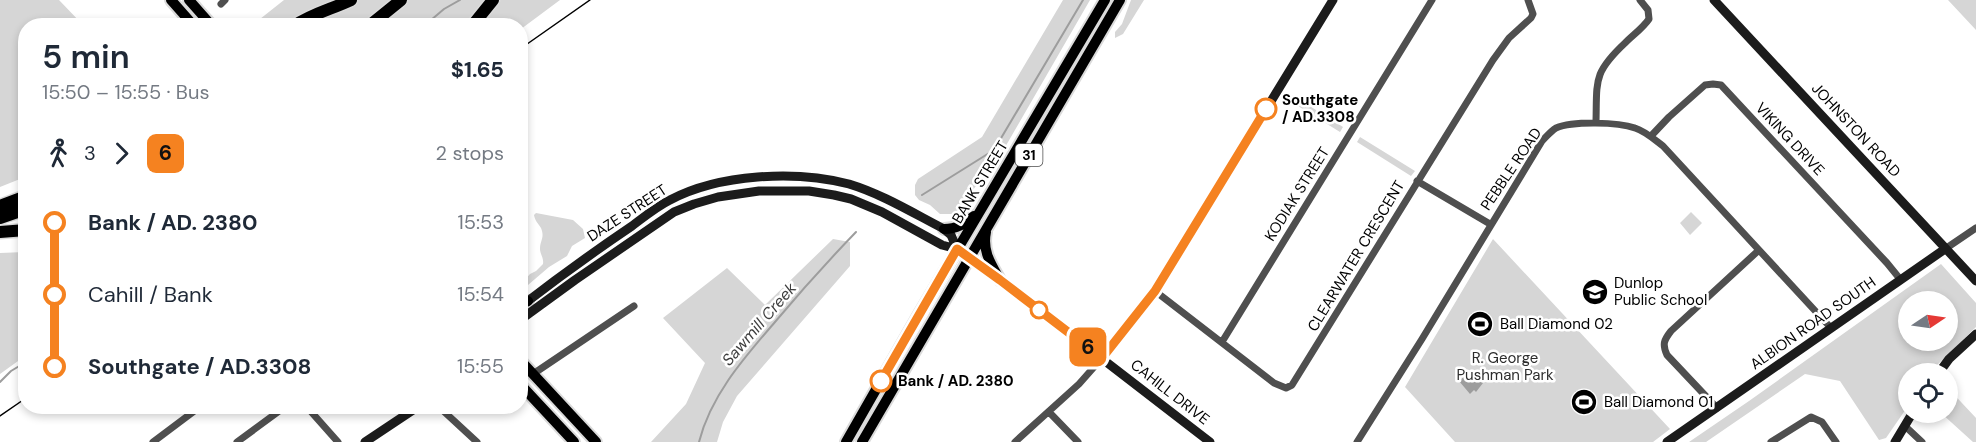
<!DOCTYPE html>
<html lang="en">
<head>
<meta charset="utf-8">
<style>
	:root { --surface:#fff; --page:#f2f2f3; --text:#1f2937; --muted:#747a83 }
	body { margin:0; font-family:"DM Sans",sans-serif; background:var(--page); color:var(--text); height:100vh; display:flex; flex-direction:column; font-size:22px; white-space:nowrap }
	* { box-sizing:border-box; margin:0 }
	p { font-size:20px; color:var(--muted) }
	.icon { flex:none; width:33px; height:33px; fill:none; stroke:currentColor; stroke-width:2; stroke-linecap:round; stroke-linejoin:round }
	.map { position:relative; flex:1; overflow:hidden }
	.drawer { position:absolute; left:18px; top:18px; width:510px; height:396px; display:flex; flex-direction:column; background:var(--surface); border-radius:24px; box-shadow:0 3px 9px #0003 }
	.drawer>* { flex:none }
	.badge { padding:0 12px; border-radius:9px; font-size:21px; line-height:39px }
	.needle { width:39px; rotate:77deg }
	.tools { position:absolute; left:1898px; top:291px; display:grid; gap:12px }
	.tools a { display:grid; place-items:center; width:60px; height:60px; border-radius:50%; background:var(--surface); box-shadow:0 3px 9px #0003; font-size:30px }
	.map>.badge { position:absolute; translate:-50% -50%; box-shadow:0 0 0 3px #fff }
	.legs { display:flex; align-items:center; gap:9px; height:66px; padding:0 24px; font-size:20px }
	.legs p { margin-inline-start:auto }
	.headline { display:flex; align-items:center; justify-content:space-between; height:102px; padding:0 24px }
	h1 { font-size:33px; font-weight:600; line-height:45px }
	ul { padding:0 24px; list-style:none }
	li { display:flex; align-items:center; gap:21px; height:72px; font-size:22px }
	li i { display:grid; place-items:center; width:9px; height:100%; margin:0 8px; background:currentColor }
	li i::after { content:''; width:15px; height:15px; margin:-8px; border:4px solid; border-radius:50%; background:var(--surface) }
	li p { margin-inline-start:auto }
	li:first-child i { background:linear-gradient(#0000 50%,currentColor 0) }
	li:last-child i { background:linear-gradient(currentColor 50%,#0000 0) }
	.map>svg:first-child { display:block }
	.green { fill:#d6d6d6; fill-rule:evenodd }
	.water { fill:#9d9d9d }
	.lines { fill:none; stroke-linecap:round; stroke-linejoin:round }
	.stream { stroke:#9d9d9d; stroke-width:2 }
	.primary-casing { stroke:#dbdbdb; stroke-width:14 }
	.highway-casing { stroke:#dbdbdb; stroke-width:15 }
	.street { stroke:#4f4f4f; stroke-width:7 }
	.secondary { stroke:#1c1c1c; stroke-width:9 }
	.primary { stroke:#000; stroke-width:10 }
	.highway { stroke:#000; stroke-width:12 }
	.tram { stroke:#000; stroke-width:1.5 }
	.line-1-casing { stroke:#fff; stroke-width:14 }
	.line-1 { stroke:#f58220; stroke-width:9 }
	.stop-1-dot { fill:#fff; stroke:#f58220; stroke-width:3 }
	.labels { text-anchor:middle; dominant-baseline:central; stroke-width:5; stroke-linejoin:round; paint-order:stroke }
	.shield { fill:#fff; stroke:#4c4c4c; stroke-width:1.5 }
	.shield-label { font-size:14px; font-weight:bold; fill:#000 }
	.stop-label { font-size:15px; font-weight:bold; fill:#000; stroke:#fff; text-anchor:start }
	.street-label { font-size:15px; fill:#000; stroke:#fff }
	.poi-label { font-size:15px; fill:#000; stroke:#fff; text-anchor:start }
	.park-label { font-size:15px; fill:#2d2d2d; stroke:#fff }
	.water-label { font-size:16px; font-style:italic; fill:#3e3e3e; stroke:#fff }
</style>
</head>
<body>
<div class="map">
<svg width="1976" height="442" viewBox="0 0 1976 442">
	<rect width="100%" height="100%" fill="#fff"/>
	<path class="green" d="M0 0H59L83 25 26 26 25 177 0 187Z
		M284 0H560L521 29 520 26H251Z
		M1063 0H1090L1004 149 993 162 958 211 954 214H940L930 205 919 200 915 195V185L918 179 982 137Z
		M1131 0H1144L1123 34 1115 38V32L1122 24Z
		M1948 0H1976V30Z
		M1289 93 1343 127 1340 132 1285 98Z
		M1360 137 1415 171 1411 176 1357 142Z
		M1691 212 1702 223 1690 235 1680 223Z
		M536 213 573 220 583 229 585 238 572 246 567 256 549 267 521 291V284L530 274 536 271 543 264C544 258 540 254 540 249 540 240 545 238 541 228 538 223 535 221 534 215Z
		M833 239 850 242V266L737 396 723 422 717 442H651L686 404 705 363 663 318 727 268 765 305Z
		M1493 239 1670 429 1653 442H1455L1405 387Z
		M25 252V356L0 374V253Z
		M1941 264 1976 303V327L1929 373 1908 374V406L1886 438 1879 440 1840 381 1805 374 1706 442H1689L1749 401ZM1908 302H1947V340H1908Z
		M1947 387 1976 418V442H1973L1941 413 1947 412Z"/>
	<path class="water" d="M1471 371 1483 383 1476 392 1474 390 1470 394 1459 381Z"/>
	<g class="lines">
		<path class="stream" d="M424 26 444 9 460 0
			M922 195 994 150 1083 0
			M0 382 11 371 26 362
			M699 442C711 395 744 358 775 322 801 291 828 261 856 232"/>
		<g class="primary-casing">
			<path id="primary" d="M171 0 194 26
				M189 0 212 26
				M944 229C957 229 964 224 974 216
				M986 232C982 251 991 264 1000 280
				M520 304 528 301
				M520 360 596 442
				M520 384 574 442
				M846 442 918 316 1105 0
				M862 442 1120 0"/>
		</g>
		<g class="highway-casing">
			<path id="highway" d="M294 26C311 14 332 9 351 0
				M369 26 401 0
				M472 26 493 0
				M0 206 26 196
				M0 218 26 209
				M0 232 26 230"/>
		</g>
		<path class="street" d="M221 4 225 0
			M1596 122C1597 80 1593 73 1625 43 1633 35 1643 28 1649 19L1648 10 1640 0
			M1651 136 1669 117 1705 85 1713 84 1721 85 1887 263 1900 279
			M1417 181 1490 224
			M1945 249 1976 228
			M1155 291 1274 383 1286 388 1292 385 1493 60 1509 38 1531 18 1533 14 1528 0
			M1222 342 1432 0
			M533 374 634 306
			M306 406 338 442
			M438 406 477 442
			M1717 408 1667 355C1662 344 1664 340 1671 331L1759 250
			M1049 412 1078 442
			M1906 427 1922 442
			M153 442 201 406
			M237 442 286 406
			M1015 442 1079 384 1102 358
			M1357 442 1422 339 1542 141C1547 136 1551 131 1556 128 1573 121 1618 122 1635 128 1645 131 1655 140 1663 146L1831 328
			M1771 442 1811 417 1822 422 1836 442"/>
		<path class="secondary" d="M1714 0 1976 281
			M524 304C559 277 595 251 632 226 644 217 656 207 670 200 719 174 795 170 849 184 882 194 913 213 944 229L951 235 957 249
			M520 320 575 280 674 212 694 204 718 197 759 191H809L834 195 851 199 882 212 942 245 957 249 1000 280 1210 442
			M1102 358 1155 291 1333 0
			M1938 374 1949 359 1976 334
			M365 442 419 406
			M1667 442 1945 249
			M1895 442 1913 412"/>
		<use href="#primary" class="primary"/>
		<use href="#highway" class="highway"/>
		<path class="tram" d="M520 49 590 0
			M0 416 26 398"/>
	</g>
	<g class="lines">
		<g class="line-1-casing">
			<path id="line-1" d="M881 381 957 249 1000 280 1102 358 1155 291 1266 109"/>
		</g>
		<use href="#line-1" class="line-1"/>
	</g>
	<defs>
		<g id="school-disc" transform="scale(1.35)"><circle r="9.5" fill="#000" stroke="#fff"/><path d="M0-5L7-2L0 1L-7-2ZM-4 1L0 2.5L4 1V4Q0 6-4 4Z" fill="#fff"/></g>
		<g id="stadium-disc" transform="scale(1.35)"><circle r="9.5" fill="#000" stroke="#fff"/><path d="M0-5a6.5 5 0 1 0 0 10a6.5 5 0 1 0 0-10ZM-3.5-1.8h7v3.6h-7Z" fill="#fff"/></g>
	</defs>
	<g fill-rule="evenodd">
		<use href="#school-disc" x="1595" y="292"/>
		<use href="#stadium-disc" x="1480" y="324"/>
		<use href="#stadium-disc" x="1584" y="402"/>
	</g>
	<g class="stop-1-dot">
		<circle cx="1266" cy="109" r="10"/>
		<circle cx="1039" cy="310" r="8"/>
		<circle cx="881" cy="381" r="10"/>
	</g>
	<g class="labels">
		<rect class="shield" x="1015.5" y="144" width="27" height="22" rx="4.5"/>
		<g class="shield-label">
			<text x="1029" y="155">31</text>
		</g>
		<g class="stop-label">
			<text x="1282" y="100">Southgate<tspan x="1282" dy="17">/ AD.3308</tspan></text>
			<text x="898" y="381">Bank / AD. 2380</text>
		</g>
		<g class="street-label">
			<text transform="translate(1856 130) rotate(47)">JOHNSTON ROAD</text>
			<text transform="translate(1790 139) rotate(47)">VIKING DRIVE</text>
			<text transform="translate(1511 169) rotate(-56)">PEBBLE ROAD</text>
			<text transform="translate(980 182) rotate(-59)">BANK STREET</text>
			<text transform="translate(1297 194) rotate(-58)">KODIAK STREET</text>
			<text transform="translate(627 213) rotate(-33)">DAZE STREET</text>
			<text transform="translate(1356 256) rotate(-59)">CLEARWATER CRESCENT</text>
			<text transform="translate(1813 323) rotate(-35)">ALBION ROAD SOUTH</text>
			<text transform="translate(1170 392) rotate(38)">CAHILL DRIVE</text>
		</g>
		<g class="poi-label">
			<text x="1614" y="283">Dunlop<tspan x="1614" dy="17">Public School</tspan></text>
			<text x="1500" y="324">Ball Diamond 02</text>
			<text x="1604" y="402">Ball Diamond 01</text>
		</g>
		<g class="park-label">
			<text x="1505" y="358">R. George<tspan x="1505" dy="17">Pushman Park</tspan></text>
		</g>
		<g class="water-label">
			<text transform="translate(759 324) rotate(-49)">Sawmill Creek</text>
		</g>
	</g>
</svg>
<div class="tools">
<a><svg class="needle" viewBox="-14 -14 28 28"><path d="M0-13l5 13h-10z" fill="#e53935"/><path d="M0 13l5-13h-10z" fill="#747a83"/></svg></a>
<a><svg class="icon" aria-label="locate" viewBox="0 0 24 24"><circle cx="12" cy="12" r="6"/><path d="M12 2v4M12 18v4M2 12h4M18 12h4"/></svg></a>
</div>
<b class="badge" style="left:1088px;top:347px;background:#f58220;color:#111">6</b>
<section class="drawer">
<div class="headline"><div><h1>5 min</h1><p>15:50 – 15:55 · Bus</p></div><b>$1.65</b></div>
<div class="legs"><svg class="icon" aria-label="walk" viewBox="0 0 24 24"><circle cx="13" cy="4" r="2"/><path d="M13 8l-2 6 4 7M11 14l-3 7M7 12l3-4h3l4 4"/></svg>3<svg class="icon" aria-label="forward" viewBox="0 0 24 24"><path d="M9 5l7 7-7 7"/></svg><b class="badge" style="background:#f58220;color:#111">6</b><p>2 stops</p></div>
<ul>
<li><i style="color:#f58220"></i><b>Bank / AD. 2380</b><p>15:53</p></li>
<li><i style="color:#f58220"></i><span>Cahill / Bank</span><p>15:54</p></li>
<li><i style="color:#f58220"></i><b>Southgate / AD.3308</b><p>15:55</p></li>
</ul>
</section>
</div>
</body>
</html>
